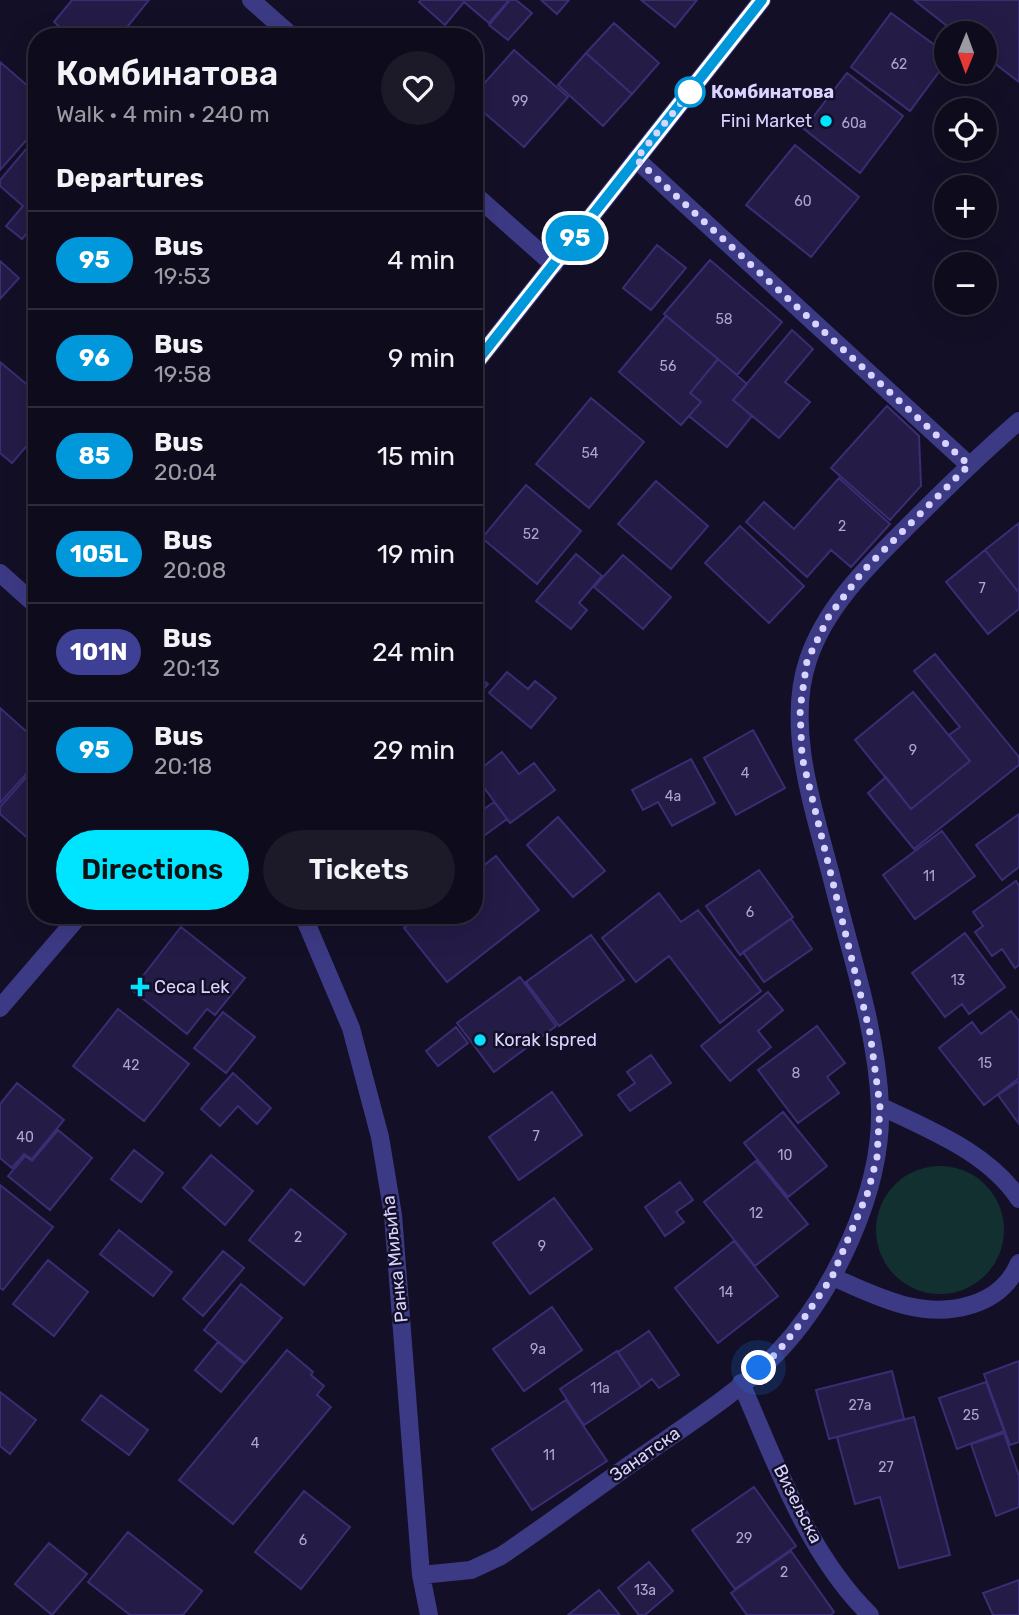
<!DOCTYPE html>
<html lang="en">
<head>
<meta charset="utf-8">
<style>
	:root { --surface:#0e0b1c; --page:#1c1929; --text:#f1f3f6; --muted:#9b9ba3; --line:#2e2b3b; --accent:#00e5ff }
	body { margin:0; font-family:Rubik,sans-serif; background:var(--page); color:var(--text); height:100vh; display:flex; flex-direction:column; font-size:26px; white-space:nowrap }
	* { box-sizing:border-box; margin:0 }
	p { font-size:23px; color:var(--muted) }
	.icon { flex:none; width:38px; height:38px; fill:none; stroke:currentColor; stroke-width:2; stroke-linecap:round; stroke-linejoin:round }
	.map { position:relative; flex:1; overflow:hidden }
	.side { position:absolute; left:28px; top:28px; width:455px; height:896px; display:flex; flex-direction:column; background:var(--surface); border-radius:28px; box-shadow:0 7px 28px #0002,0 0 0 2px var(--line) }
	.side>* { flex:none }
	.badge { padding:0 14px; border-radius:23px; font-size:24px; line-height:46px }
	.needle { width:46px; rotate:181deg }
	.tools { position:absolute; left:934px; top:21px; display:grid; gap:14px }
	.tools a { display:grid; place-items:center; width:63px; height:63px; border-radius:50%; background:var(--surface); box-shadow:0 7px 28px #0002,0 0 0 2px var(--line); font-size:35px }
	.you { position:absolute; width:35px; height:35px; margin:-18px; border:5px solid #fff; border-radius:50%; background:#1a73e8; box-shadow:0 0 0 10px #1a73e833 }
	.map>.badge { position:absolute; translate:-50% -50%; box-shadow:0 0 0 4px #fff }
	h2 { padding:0 28px; font-size:26px; line-height:63px }
	.round { display:grid; place-items:center; flex:none; width:74px; height:74px; border-radius:37px; background:var(--page) }
	.overview { display:flex; align-items:center; justify-content:space-between; height:119px; padding:0 28px }
	h1 { font-size:33px; font-weight:600; line-height:52px }
	.action { display:flex; gap:14px; margin-top:auto; padding:14px 28px }
	.action a { flex:1; height:80px; border-radius:42px; background:var(--accent); color:#111; font-size:28px; font-weight:600; line-height:80px; text-align:center }
	.action a+a { background:var(--page); color:var(--text) }
	ul { padding:0; list-style:none }
	li { display:flex; align-items:center; gap:21px; height:98px; padding:0 28px; border-top:2px solid var(--line) }
	li div { flex:1 }
	li b { display:block; font-size:26px }
	li em { font-style:normal }
	li .badge { min-width:77px; font-weight:700; text-align:center }
	.map>svg:first-child { display:block }
	.green { fill:#12302f }
	.building { fill:#241b47; stroke:#3b2d73; stroke-width:2 }
	.lines { fill:none; stroke-linecap:round; stroke-linejoin:round }
	.minor { stroke:#3d3a85; stroke-width:18 }
	.line-casing { stroke:#fff; stroke-width:16 }
	.line { stroke:#0098da; stroke-width:10 }
	.walk { stroke:#d9d4ff; stroke-width:7; stroke-dasharray:0 12.6 }
	.stop-dot { fill:#fff; stroke:#0098da; stroke-width:3.5 }
	.poi-dot { fill:#00e5ff; stroke:#130f26; stroke-width:2.5 }
	.labels { text-anchor:middle; dominant-baseline:central; stroke-width:5; stroke-linejoin:round; paint-order:stroke }
	.number-label { font-size:14px; fill:#aca6d1 }
	.stop-label { font-size:18px; font-weight:bold; fill:#d9d4ff; stroke:#130f26; text-anchor:start }
	.poi-label { font-size:18px; fill:#d9d4ff; stroke:#130f26; text-anchor:start }
	.street-label { font-size:18px; fill:#d9d4ff; stroke:#130f26 }
</style>
</head>
<body>
<div class="map">
<svg width="1019" height="1615" viewBox="0 0 1019 1615">
	<rect width="100%" height="100%" fill="#130f26"/>
	<path class="green" d="M876 1230a64 64 0 1 1 128 0a64 64 0 1 1-128 0Z"/>
	<path class="building" d="M72 0H149L119 37H71L54 22Z
		M421 0H509L489 23 464 2 445 25 419 2Z
		M510 0H516L532 13 508 40 489 25Z
		M541 0H569L557 14Z
		M641 0H697L675 27Z
		M914 0H1019V82L985 56V33H956Z
		M891 13 947 54V61L910 111 851 67Z
		M614 23 659 63 632 94 586 53Z
		M514 50 568 97 524 147 474 104V95Z
		M586 53 632 94 603 126 558 85Z
		M0 62 37 94V128L0 170Z
		M847 73 903 116 860 173 804 129Z
		M32 142 37 145V222L22 239 6 226 23 206 0 186V180Z
		M795 145 859 197 811 257 746 205Z
		M657 245 686 268 651 310 623 288Z
		M710 260 782 322 737 375 664 314Z
		M0 261 19 278 0 299Z
		M666 316 718 359 690 393 701 402 681 425 619 372Z
		M792 330 813 349 785 382 810 402 779 438 733 400Z
		M718 359 747 384 733 400 752 416 727 447 689 416 701 402 690 393Z
		M0 362 37 393V434L12 463 0 453Z
		M591 398 644 442 589 508 536 464Z
		M887 406 919 436 921 486 890 520 831 468Z
		M839 478 890 524 851 567 831 550 807 577 746 522 764 502 794 529Z
		M656 481 708 526 671 569 618 524Z
		M526 485 581 531 537 584 482 538Z
		M1019 523V593L985 550Z
		M740 526 804 586 769 623 705 563Z
		M985 550 1019 593V609L988 634 946 582Z
		M576 554 602 576 579 603 587 610 571 629 536 601Z
		M623 555 671 597 643 629 594 587Z
		M935 654 1019 757V765L914 849 868 793 886 777 911 809 970 761 949 735 960 727 914 671Z
		M507 672 528 689 535 681 556 698 531 728 489 693Z
		M474 674 488 684 474 701Z
		M913 692 970 761 911 809 855 740Z
		M0 708 37 741V762L0 803Z
		M753 730 785 788 736 815 704 758Z
		M502 752 519 774 534 763 555 790 510 823 474 774Z
		M691 759 715 803 672 826 658 802 643 810 632 790Z
		M37 765V837L32 842 0 814V807Z
		M494 802 507 819 474 843V816Z
		M1019 814V867L1002 880 976 845Z
		M558 817 605 871 573 897 527 845Z
		M942 831 975 876 915 919 883 875Z
		M496 856 539 910 447 982 404 928 420 915H474V873Z
		M759 870 793 917 740 955 706 906Z
		M1016 881 1019 886V965L1015 968 1002 949 992 956 975 932 983 926 973 912Z
		M659 893 681 922 698 910 761 991 720 1023 669 956 636 982 602 938Z
		M791 919 812 949 764 982 743 952Z
		M181 927 245 978 215 1015 207 1009 187 1034 132 990Z
		M965 933 1005 987 969 1014 962 1004 945 1017 912 973Z
		M591 935 624 980 559 1026 526 982Z
		M520 977 556 1026 494 1072 457 1023Z
		M768 992 783 1010 758 1031 771 1047 730 1081 701 1046Z
		M118 1009 189 1064 144 1121 73 1066Z
		M1011 1011 1019 1021V1078L984 1105 939 1048 972 1022 981 1034Z
		M223 1012 255 1037 226 1073 194 1048Z
		M817 1026 845 1063 827 1077 839 1093 798 1123 758 1070Z
		M456 1027 468 1043 438 1066 426 1051Z
		M651 1055 671 1083 630 1111 618 1095 635 1083 627 1072Z
		M233 1073 271 1108 257 1124 238 1106 220 1126 201 1109Z
		M1019 1081V1124L998 1095Z
		M17 1083 64 1120 32 1159 24 1154 12 1168 0 1158V1104Z
		M552 1092 582 1135 519 1180 489 1137Z
		M783 1112 827 1166 788 1197 744 1143Z
		M58 1130 92 1158 50 1210 8 1176 25 1156 32 1161Z
		M134 1150 163 1173 141 1202 111 1179Z
		M211 1155 253 1191 225 1225 183 1188Z
		M756 1161 808 1224 755 1266 704 1202Z
		M680 1182 693 1200 676 1212 684 1222 665 1236 645 1207Z
		M0 1185 53 1227 3 1290 0 1288Z
		M291 1189 346 1234 304 1285 249 1240Z
		M554 1198 592 1249 530 1294 493 1243Z
		M119 1230 172 1272 153 1296 100 1254Z
		M734 1241 778 1296 718 1343 675 1288Z
		M223 1251 244 1268 203 1316 183 1299Z
		M48 1260 88 1292 54 1336 13 1304Z
		M241 1284 282 1318 245 1363 204 1330Z
		M552 1307 582 1350 524 1391 493 1349Z
		M649 1331 679 1375 659 1388 652 1379 641 1387 618 1352Z
		M218 1342 244 1364 221 1392 195 1370Z
		M287 1350 313 1372 311 1375 324 1386 317 1395 331 1407 233 1524 179 1480Z
		M617 1351 641 1387 584 1425 560 1389Z
		M1019 1361V1442L1010 1445 984 1374Z
		M892 1371 904 1419 829 1439 816 1390Z
		M986 1382 1004 1431 957 1449 939 1398Z
		M0 1392 36 1420 10 1454 0 1446Z
		M101 1395 148 1430 129 1455 82 1420Z
		M566 1400 607 1461 532 1510 492 1449Z
		M914 1417 950 1555 899 1568 880 1497 855 1504 837 1437Z
		M1004 1433 1019 1476V1507L996 1516 971 1444Z
		M754 1487 796 1546 735 1589 692 1530Z
		M304 1491 350 1527 301 1589 255 1552Z
		M128 1532 202 1591 183 1615H130L88 1582Z
		M49 1543 87 1574 52 1615 15 1584Z
		M791 1551 834 1612 831 1615H747L731 1593Z
		M649 1562 673 1591 645 1615H639L618 1588Z
		M1019 1580V1615H993L983 1593Z
		M599 1590 620 1615H568Z"/>
	<g class="lines">
		<path class="minor" d="M251 0 293 37
			M636 159 969 465
			M474 194 554 265
			M474 365 762 0
			M0 573 37 606
			M303 915 351 1028 380 1137 393 1215 421 1575 429 1615
			M0 1008 80 915
			M880 1106C929 1130 988 1152 1019 1199
			M832 1277C857 1287 882 1300 908 1306 950 1316 1001 1306 1019 1263
			M741 1383C776 1463 807 1553 870 1615
			M421 1575 471 1570 501 1556C547 1525 592 1491 638 1459 685 1426 737 1394 777 1353 834 1293 883 1190 880 1106 877 1033 852 958 834 887 817 818 784 731 808 660 826 605 872 562 912 522 947 487 982 453 1019 421"/>
	</g>
	<g class="lines">
		<g class="line-casing">
			<path id="line" d="M474 365 762 0"/>
		</g>
		<use href="#line" class="line"/>
		<path class="walk" d="M690 92 697 83 636 159 969 465 864 570 829 616 807 661 800 709 802 757 870 1033 880 1106 877 1157 868 1192 832 1277 800 1324 777 1353 759 1368"/>
	</g>
	<circle class="stop-dot" cx="690" cy="92" r="14"/>
	<g class="poi-dot">
		<circle cx="826" cy="121" r="7"/>
		<path d="M136.5 976.5h7v7h7v7h-7v7h-7v-7h-7v-7h7z"/>
		<circle cx="480" cy="1040" r="7"/>
	</g>
	<g class="labels">
		<g class="number-label">
			<text x="899" y="64">62</text>
			<text x="520" y="101">99</text>
			<text x="854" y="123">60a</text>
			<text x="803" y="201">60</text>
			<text x="724" y="319">58</text>
			<text x="668" y="366">56</text>
			<text x="590" y="453">54</text>
			<text x="842" y="526">2</text>
			<text x="531" y="534">52</text>
			<text x="982" y="588">7</text>
			<text x="913" y="750">9</text>
			<text x="745" y="773">4</text>
			<text x="673" y="796">4a</text>
			<text x="929" y="876">11</text>
			<text x="750" y="912">6</text>
			<text x="958" y="980">13</text>
			<text x="985" y="1063">15</text>
			<text x="131" y="1065">42</text>
			<text x="796" y="1073">8</text>
			<text x="536" y="1136">7</text>
			<text x="25" y="1137">40</text>
			<text x="785" y="1155">10</text>
			<text x="756" y="1213">12</text>
			<text x="298" y="1237">2</text>
			<text x="542" y="1246">9</text>
			<text x="726" y="1292">14</text>
			<text x="538" y="1349">9a</text>
			<text x="600" y="1388">11a</text>
			<text x="860" y="1405">27a</text>
			<text x="971" y="1415">25</text>
			<text x="255" y="1443">4</text>
			<text x="549" y="1455">11</text>
			<text x="886" y="1467">27</text>
			<text x="744" y="1538">29</text>
			<text x="303" y="1540">6</text>
			<text x="784" y="1572">2</text>
			<text x="645" y="1590">13a</text>
		</g>
		<g class="stop-label">
			<text x="711" y="92">Комбинатова</text>
		</g>
		<g class="poi-label">
			<text x="812" y="121" text-anchor="end">Fini Market</text>
			<text x="154" y="987">Ceca Lek</text>
			<text x="494" y="1040">Korak Ispred</text>
		</g>
		<g class="street-label">
			<text transform="translate(395 1259) rotate(-96)">Ранка Миљића</text>
			<text transform="translate(645 1454) rotate(-35)">Занатска</text>
			<text transform="translate(798 1504) rotate(63)">Визељска</text>
		</g>
	</g>
</svg>
<div class="tools">
<a><svg class="needle" viewBox="-14 -14 28 28"><path d="M0-13l5 13h-10z" fill="#e53935"/><path d="M0 13l5-13h-10z" fill="#9b9ba3"/></svg></a>
<a><svg class="icon" aria-label="locate" viewBox="0 0 24 24"><circle cx="12" cy="12" r="6"/><path d="M12 2v4M12 18v4M2 12h4M18 12h4"/></svg></a>
<a>+</a>
<a>−</a>
</div>
<div class="you" style="left:759px;top:1368px"></div>
<b class="badge" style="left:575px;top:238px;background:#0098da;color:#fff">95</b>
<section class="side">
<div class="overview"><div><h1>Комбинатова</h1><p>Walk · 4 min · 240 m</p></div><a class="round"><svg class="icon" aria-label="heart" viewBox="0 0 24 24"><path d="M12 20l-8-8c-3-5 5-10 8-4 3-6 11-1 8 4z"/></svg></a></div>
<h2>Departures</h2>
<ul>
<li><span class="badge" style="background:#0098da;color:#fff">95</span><div><b>Bus</b><p>19:53</p></div><em>4 min</em></li>
<li><span class="badge" style="background:#0098da;color:#fff">96</span><div><b>Bus</b><p>19:58</p></div><em>9 min</em></li>
<li><span class="badge" style="background:#0098da;color:#fff">85</span><div><b>Bus</b><p>20:04</p></div><em>15 min</em></li>
<li><span class="badge" style="background:#0098da;color:#fff">105L</span><div><b>Bus</b><p>20:08</p></div><em>19 min</em></li>
<li><span class="badge" style="background:#3e4095;color:#fff">101N</span><div><b>Bus</b><p>20:13</p></div><em>24 min</em></li>
<li><span class="badge" style="background:#0098da;color:#fff">95</span><div><b>Bus</b><p>20:18</p></div><em>29 min</em></li>
</ul>
<div class="action"><a>Directions</a><a>Tickets</a></div>
</section>
</div>
</body>
</html>
